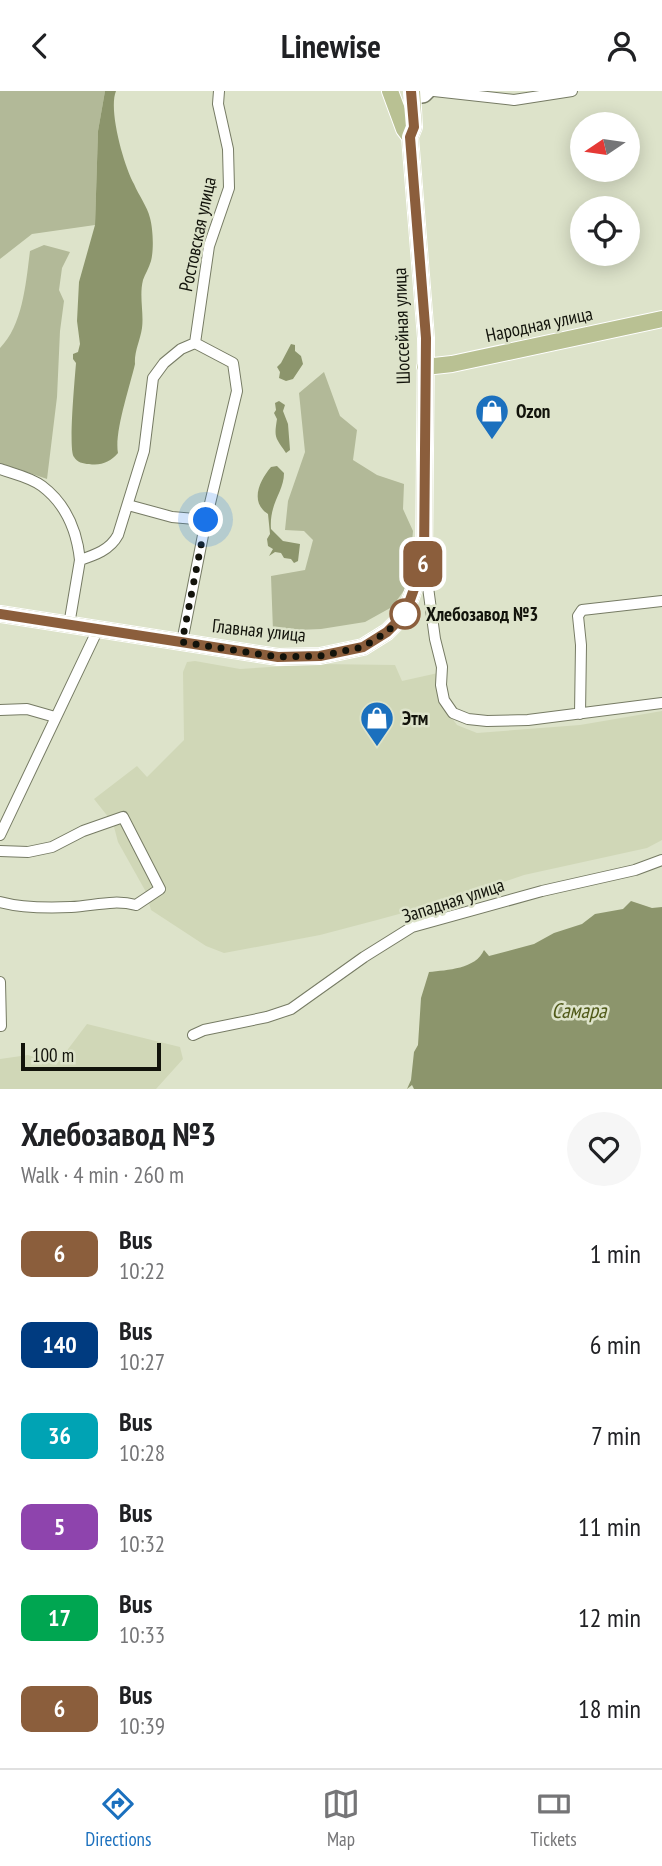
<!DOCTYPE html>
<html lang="en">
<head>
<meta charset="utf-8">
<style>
	:root { --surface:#fff; --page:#f6f6f6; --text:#202124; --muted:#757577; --line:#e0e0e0; --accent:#1b70be }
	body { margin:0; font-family:"PT Sans Narrow",sans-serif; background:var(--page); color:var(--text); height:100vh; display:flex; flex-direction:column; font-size:26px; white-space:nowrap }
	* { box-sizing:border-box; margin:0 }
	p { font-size:23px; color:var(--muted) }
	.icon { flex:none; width:38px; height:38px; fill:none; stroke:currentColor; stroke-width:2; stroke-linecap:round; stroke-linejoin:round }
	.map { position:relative; height:998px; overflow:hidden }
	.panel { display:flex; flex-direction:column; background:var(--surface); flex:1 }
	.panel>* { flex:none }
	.badge { padding:0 14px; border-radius:10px; font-size:24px; line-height:46px }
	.needle { width:46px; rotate:257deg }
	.buttons { position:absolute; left:570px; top:21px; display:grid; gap:14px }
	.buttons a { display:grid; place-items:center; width:70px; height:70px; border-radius:50%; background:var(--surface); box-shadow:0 4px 18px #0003; font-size:35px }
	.scale { position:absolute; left:21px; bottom:18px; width:140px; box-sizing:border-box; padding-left:7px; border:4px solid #12130b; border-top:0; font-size:19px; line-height:24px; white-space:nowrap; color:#12130b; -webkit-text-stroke:5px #dde3ca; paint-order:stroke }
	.you { position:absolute; width:35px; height:35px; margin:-18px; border:5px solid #fff; border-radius:50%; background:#1a73e8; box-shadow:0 0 0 10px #1a73e833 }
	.map>.badge { position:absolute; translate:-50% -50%; box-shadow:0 0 0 4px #fff }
	.round { display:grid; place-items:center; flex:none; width:74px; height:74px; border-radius:37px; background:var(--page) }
	.overview { display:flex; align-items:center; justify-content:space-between; height:119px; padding:0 21px }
	h1 { font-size:33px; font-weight:800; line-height:52px }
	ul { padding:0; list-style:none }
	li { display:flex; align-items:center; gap:21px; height:91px; padding:0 21px }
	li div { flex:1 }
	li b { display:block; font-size:26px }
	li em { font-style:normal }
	li .badge { min-width:77px; font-weight:700; text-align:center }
	header { display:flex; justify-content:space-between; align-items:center; height:91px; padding:0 21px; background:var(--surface); font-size:32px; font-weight:800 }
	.menu { display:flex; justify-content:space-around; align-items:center; height:98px; border-top:2px solid var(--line); background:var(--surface); font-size:19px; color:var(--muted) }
	.menu a { display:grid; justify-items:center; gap:4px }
	.menu .active { color:var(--accent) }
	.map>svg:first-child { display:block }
	.built { fill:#d0d7b7 }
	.green { fill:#b2b998 }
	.water { fill:#8c956c }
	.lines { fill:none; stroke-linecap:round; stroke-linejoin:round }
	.street-casing { stroke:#767b64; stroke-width:12 }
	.secondary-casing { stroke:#767b64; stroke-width:17 }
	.primary-casing { stroke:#fff; stroke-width:18 }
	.street { stroke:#fff; stroke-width:10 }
	.secondary { stroke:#fff; stroke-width:14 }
	.primary { stroke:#b9c193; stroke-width:16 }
	.line-casing { stroke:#fff; stroke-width:16 }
	.line { stroke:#8b5e3c; stroke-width:10 }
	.walk { stroke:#12130b; stroke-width:7; stroke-dasharray:0 12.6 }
	.stop-dot { fill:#fff; stroke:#8b5e3c; stroke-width:3.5 }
	.labels { text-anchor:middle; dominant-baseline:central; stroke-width:5; stroke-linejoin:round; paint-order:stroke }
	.street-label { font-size:19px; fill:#12130b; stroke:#dde3ca }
	.poi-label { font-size:19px; font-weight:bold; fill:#12130b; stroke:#dde3ca; text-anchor:start }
	.stop-label { font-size:19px; font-weight:bold; fill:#12130b; stroke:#dde3ca; text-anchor:start }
	.water-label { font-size:21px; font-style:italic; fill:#505a19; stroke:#dde3ca }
</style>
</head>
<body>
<header><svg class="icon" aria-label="back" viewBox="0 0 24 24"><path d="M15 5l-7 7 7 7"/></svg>Linewise<svg class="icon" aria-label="person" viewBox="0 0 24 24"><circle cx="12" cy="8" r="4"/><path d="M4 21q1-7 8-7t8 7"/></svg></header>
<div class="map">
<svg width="662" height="998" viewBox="0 0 662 998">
	<rect width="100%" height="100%" fill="#dde3ca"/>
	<path class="built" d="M195 570 240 578 318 573 395 574 402 590 438 582 443 615 457 634 477 642 580 634 662 620V749L647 757 524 784 454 808 377 829 320 844 224 862 206 855 151 819 146 801 118 751 113 732 94 708 137 675 147 686 184 649 183 581 187 571Z
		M87 933 180 956 183 968 156 998H0V968L28 964 56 974Z"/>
	<path class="green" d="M0 0H105L98 40 95 134 32 143 0 168Z
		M44 154 70 161 62 177 59 199 64 210 60 240 57 306 47 388 0 372V257C23 234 26 191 30 160Z
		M324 281 340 325 357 339 353 369 377 384 404 393 403 418 413 440 408 494 392 516 365 531 321 538 273 540 271 485 305 479 313 449 304 440 285 439 288 410 305 361 299 302Z"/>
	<path class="water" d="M105 0H116C108 19 124 75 134 93 139 105 147 115 150 127 153 138 154 158 151 170 149 177 145 183 143 189 139 205 144 222 142 237 140 250 134 261 135 273 130 295 114 342 118 362 110 371 101 375 89 373 83 373 77 371 74 366 68 359 75 286 76 272L73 268V263L78 261 80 253 77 230 79 191 95 134 98 40Z
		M291 253 295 254V260L301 265 303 273 293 288 286 290 279 287 280 281 277 276 281 272Z
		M279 310 285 314 283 320 288 333 290 359 286 362C275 346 274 347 277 328L274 322 276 319 275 312Z
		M277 375 284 382C284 401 269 412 271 438L283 450 300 453 298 470 294 472 291 468 284 467 281 462 275 461 269 465 273 458 268 455 267 448 270 443 268 423C249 411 260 389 271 376Z
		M631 810 652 817 662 816V998H414L412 994 407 998 411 989 414 961 418 954 421 907 429 881C447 879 476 878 484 859L489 865 534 853 554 842 582 833 595 823 623 818Z"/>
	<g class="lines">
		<g class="street-casing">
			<path id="street" d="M434 0 514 9 572 0
				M195 252 209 155 229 97 228 58 218 13 219 0
				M0 378C14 383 30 386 42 395 66 413 77 441 80 469
				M128 414 172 426 206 429
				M425 474 435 548 442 576 441 594 444 609 453 622 468 628 487 630 528 629 662 612
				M69 534 80 469C95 464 110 459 118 444L144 360 153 287 164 272 181 258 195 252
				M182 551 206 429 237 300 233 272 195 252
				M0 619 27 618 55 626
				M580 623 581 554 578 525 582 519 662 510
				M0 744 98 538
				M0 760 28 761 52 756 83 740 123 726 160 798 136 814C114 808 93 815 71 816 48 817 22 817 0 811
				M0 891 1 935
				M193 944 204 939 267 926 291 918 364 866 412 836 542 800 635 779 662 769"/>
		</g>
		<g class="secondary-casing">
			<path id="secondary" d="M412 6 424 4 428 0"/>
		</g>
		<g class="primary-casing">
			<path id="primary" d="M390 0 404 38 410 46
				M425 276 452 273 662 228
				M0 523 278 566 320 565 363 556 387 541 405 523 424 470 426 247 410 46 414 36 412 0"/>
		</g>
		<use href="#street" class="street"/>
		<use href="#secondary" class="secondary"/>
		<use href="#primary" class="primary"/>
	</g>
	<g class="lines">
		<g class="line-casing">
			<path id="line" d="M0 523 278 566 320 565 363 556 387 541 405 523 424 470 426 247 410 46 414 36 411 0"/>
		</g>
		<use href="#line" class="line"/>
		<path class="walk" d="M206 429 182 551 278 566 320 565 363 556 387 541 405 523"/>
	</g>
	<defs>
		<g id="shop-pin" transform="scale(1.75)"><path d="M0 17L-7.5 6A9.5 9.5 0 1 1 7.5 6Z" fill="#1b70be" stroke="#dde3ca"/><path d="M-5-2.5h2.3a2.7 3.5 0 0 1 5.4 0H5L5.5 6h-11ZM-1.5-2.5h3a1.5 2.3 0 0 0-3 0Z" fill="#fff"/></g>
	</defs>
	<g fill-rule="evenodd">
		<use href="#shop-pin" x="492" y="320"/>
		<use href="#shop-pin" x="377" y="627"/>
	</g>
	<circle class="stop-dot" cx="405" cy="523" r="14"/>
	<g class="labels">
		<g class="street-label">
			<text transform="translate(197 143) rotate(-78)">Ростовская улица</text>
			<text transform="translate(539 233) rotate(-12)">Народная улица</text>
			<text transform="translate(401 235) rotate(-92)">Шоссейная улица</text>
			<text transform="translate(259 539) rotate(6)">Главная улица</text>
			<text transform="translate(453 809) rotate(-18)">Западная улица</text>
		</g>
		<g class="poi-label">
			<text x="516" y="320">Ozon</text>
			<text x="402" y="627">Этм</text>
		</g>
		<g class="stop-label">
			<text x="426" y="523">Хлебозавод №3</text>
		</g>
		<g class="water-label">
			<text x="579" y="919">Самара</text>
		</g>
	</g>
</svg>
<div class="buttons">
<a><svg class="needle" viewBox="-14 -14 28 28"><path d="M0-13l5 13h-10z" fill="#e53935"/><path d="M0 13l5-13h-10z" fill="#757577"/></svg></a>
<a><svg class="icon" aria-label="locate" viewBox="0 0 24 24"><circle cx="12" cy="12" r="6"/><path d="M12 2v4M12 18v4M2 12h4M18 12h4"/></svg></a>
</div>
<div class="scale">100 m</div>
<div class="you" style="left:206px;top:429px"></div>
<b class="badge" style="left:423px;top:473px;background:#8b5e3c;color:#fff">6</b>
</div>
<section class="panel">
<div class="overview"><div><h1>Хлебозавод №3</h1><p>Walk · 4 min · 260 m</p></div><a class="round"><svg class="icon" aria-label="heart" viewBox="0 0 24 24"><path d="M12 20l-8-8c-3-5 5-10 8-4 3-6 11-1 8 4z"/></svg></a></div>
<ul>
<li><span class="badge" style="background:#8b5e3c;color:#fff">6</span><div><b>Bus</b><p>10:22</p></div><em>1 min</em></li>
<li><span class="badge" style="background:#003b80;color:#fff">140</span><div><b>Bus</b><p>10:27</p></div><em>6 min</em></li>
<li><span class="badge" style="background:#00a3b4;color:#fff">36</span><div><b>Bus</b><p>10:28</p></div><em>7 min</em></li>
<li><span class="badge" style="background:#8e44ad;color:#fff">5</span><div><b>Bus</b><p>10:32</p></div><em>11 min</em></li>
<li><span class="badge" style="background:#00a651;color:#fff">17</span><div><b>Bus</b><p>10:33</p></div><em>12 min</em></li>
<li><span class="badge" style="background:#8b5e3c;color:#fff">6</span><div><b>Bus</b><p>10:39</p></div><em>18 min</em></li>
</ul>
</section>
<nav class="menu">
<a class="active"><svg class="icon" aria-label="directions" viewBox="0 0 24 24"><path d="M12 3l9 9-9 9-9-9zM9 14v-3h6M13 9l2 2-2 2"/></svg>Directions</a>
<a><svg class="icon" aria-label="map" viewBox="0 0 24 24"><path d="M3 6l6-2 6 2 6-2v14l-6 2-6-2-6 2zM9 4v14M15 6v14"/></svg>Map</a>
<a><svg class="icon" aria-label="tickets" viewBox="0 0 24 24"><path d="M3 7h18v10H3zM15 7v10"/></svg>Tickets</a>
</nav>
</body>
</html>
